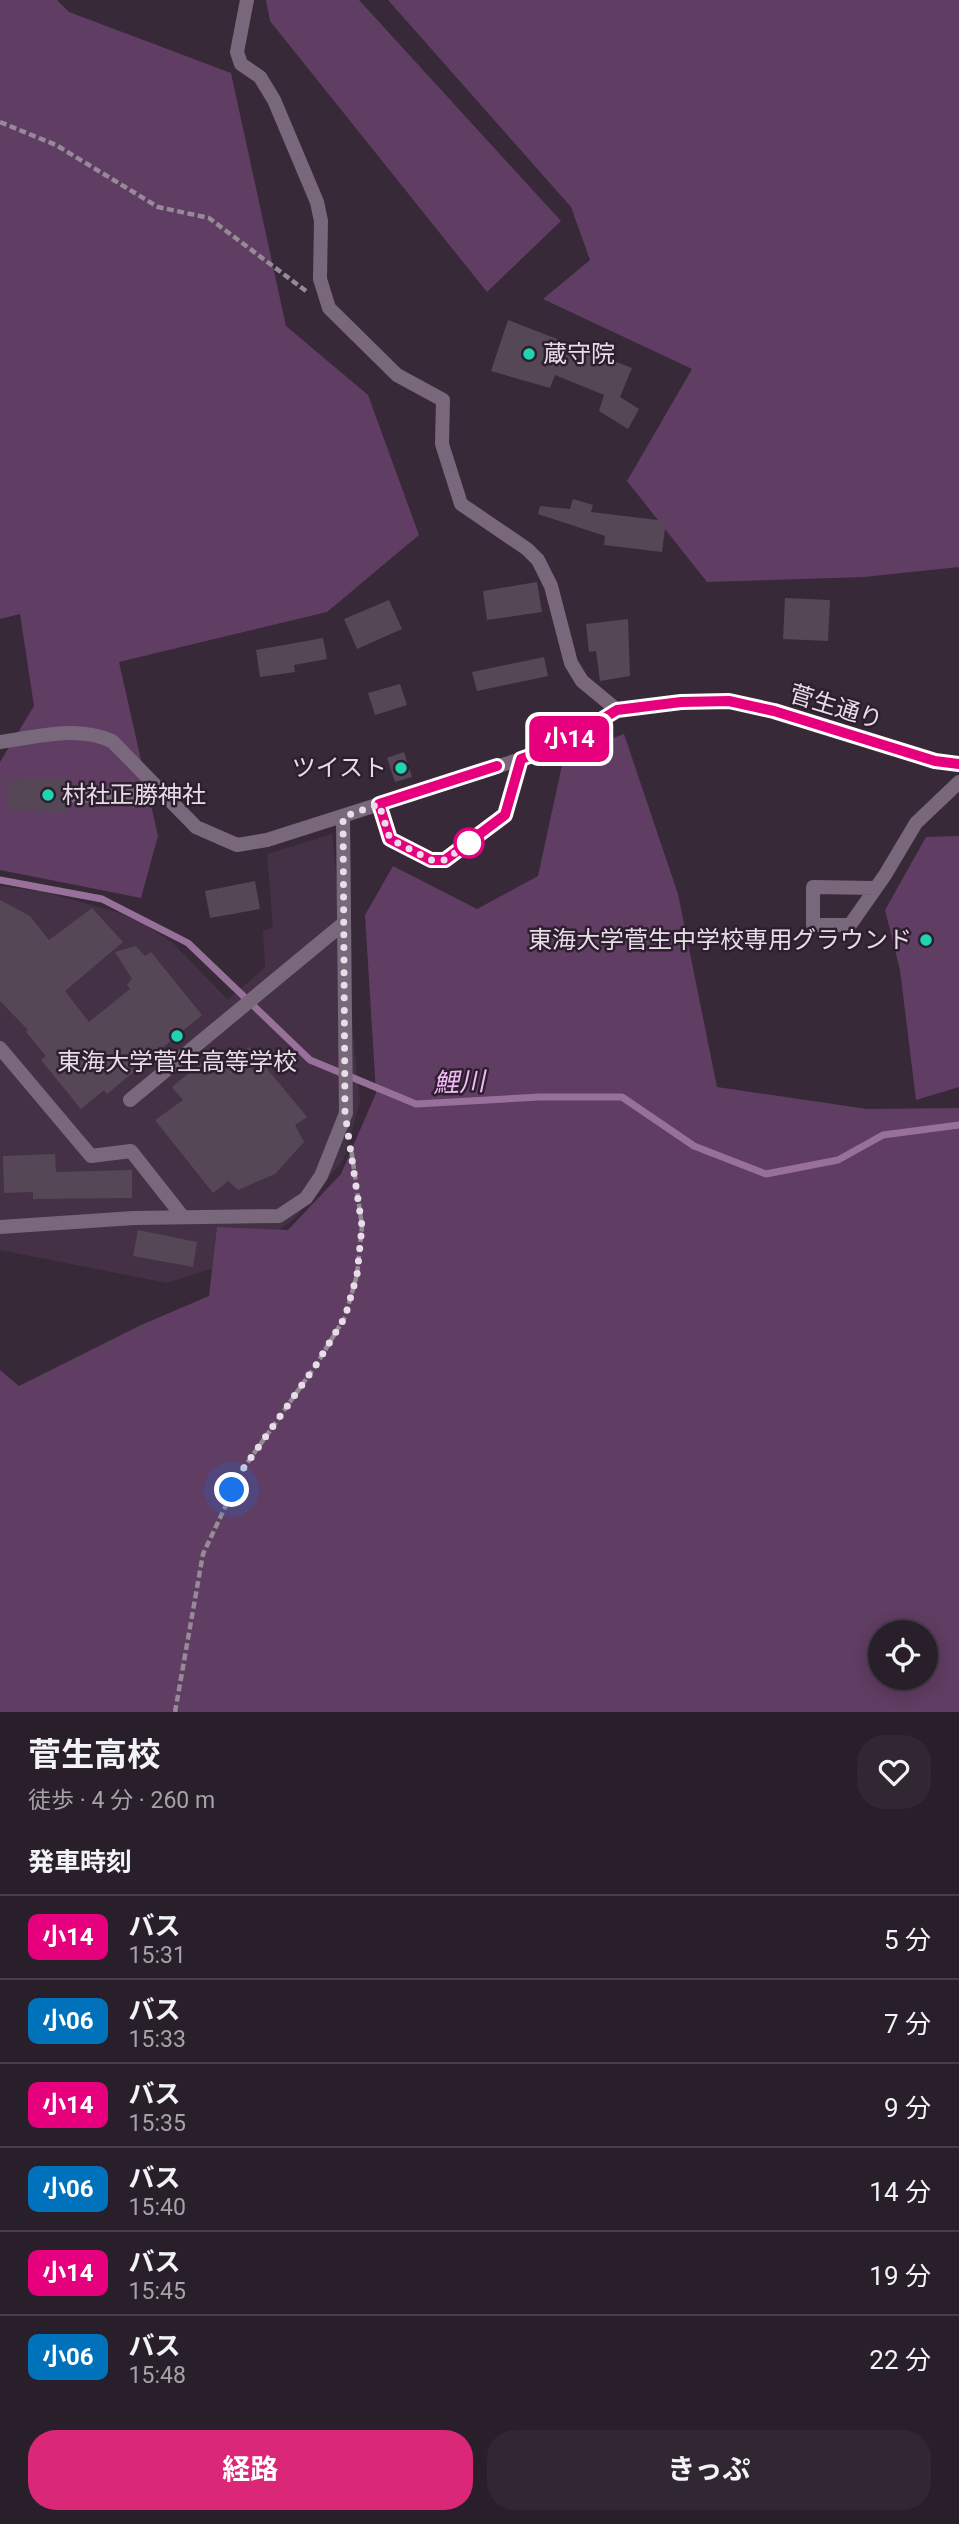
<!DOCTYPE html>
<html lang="ja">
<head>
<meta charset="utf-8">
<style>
	:root { --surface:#291f2a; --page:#312732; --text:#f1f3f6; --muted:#a5a2a8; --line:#453d47; --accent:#db2777 }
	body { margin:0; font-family:Roboto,"Noto Sans JP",sans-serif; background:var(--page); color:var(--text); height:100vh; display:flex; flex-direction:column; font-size:26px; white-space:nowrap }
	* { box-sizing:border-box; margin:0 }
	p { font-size:23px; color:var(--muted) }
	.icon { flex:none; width:38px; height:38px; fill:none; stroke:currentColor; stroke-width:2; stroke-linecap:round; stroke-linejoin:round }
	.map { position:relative; height:1712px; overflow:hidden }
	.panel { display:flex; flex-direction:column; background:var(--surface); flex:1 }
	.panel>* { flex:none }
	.badge { padding:0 14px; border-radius:10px; font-size:24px; line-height:46px }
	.tools { position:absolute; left:868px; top:1620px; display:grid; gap:14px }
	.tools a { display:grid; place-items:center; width:70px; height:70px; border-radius:50%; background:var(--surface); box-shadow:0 4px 18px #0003,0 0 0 2px var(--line); font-size:35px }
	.you { position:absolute; width:35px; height:35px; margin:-18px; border:5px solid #fff; border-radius:50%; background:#1a73e8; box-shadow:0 0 0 10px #1a73e833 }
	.map>.badge { position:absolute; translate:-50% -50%; box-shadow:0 0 0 4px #fff }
	h2 { padding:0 28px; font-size:26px; line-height:63px }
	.round { display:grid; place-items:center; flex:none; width:74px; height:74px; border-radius:28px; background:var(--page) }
	.overview { display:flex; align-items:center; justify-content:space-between; height:119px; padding:0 28px }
	h1 { font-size:33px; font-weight:700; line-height:52px }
	.button { display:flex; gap:14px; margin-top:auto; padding:14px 28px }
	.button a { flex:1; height:80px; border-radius:28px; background:var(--accent); color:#fff; font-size:28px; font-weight:700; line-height:80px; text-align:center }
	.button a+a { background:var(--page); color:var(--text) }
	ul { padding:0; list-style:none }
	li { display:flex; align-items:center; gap:21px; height:84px; padding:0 28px; border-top:2px solid var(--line) }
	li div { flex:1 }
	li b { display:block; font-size:26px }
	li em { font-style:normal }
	li .badge { min-width:77px; font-weight:700; text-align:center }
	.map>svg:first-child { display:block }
	.built { fill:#443145 }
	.green { fill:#603d63; fill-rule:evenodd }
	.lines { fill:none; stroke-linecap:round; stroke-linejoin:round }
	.stream { stroke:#98719b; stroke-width:7 }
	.building { fill:#564757 }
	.path { stroke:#968a96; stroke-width:4.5; stroke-dasharray:7 3.5; stroke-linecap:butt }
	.service { stroke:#79687b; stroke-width:14 }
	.minor { stroke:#79687b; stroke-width:14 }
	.line-casing { stroke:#fff; stroke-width:16 }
	.line { stroke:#e6007e; stroke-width:10 }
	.walk { stroke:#e7dde7; stroke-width:7; stroke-dasharray:0 12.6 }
	.poi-dot { fill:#1ed5b0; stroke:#2d1f2e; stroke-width:2.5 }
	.stop-dot { fill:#fff; stroke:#e6007e; stroke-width:3.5 }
	.labels { text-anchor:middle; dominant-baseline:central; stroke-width:5; stroke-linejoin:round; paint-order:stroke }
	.poi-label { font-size:24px; fill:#e7dde7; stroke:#2d1f2e; text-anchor:start }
	.street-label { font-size:24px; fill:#e7dde7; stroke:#2d1f2e }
	.water-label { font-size:26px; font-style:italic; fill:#f3b8f8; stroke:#2d1f2e }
</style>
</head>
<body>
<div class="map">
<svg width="959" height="1712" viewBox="0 0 959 1712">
	<rect width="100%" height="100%" fill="#372938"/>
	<path class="built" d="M332 834 360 1101 344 1159 293 1220 229 1263 167 1283 0 1250V886L44 892 117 912 143 923 173 943 228 1000 265 967 263 931 273 927 267 854Z"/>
	<path class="green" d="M0 0H57L69 12 231 73 286 326 368 395 419 535 327 612 119 662 158 836 141 898 0 870V762L34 706 20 614 0 619Z
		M266 0H359L561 221 487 292 270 21Z
		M388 0H959V567L864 577 707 582 627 481 692 369 543 299 590 260 571 207Z
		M624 734 678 894 717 1087 867 1109 959 1108V1712H0V1370L19 1386 141 1325 209 1296 217 1227 288 1230 341 1174 376 1093 365 915 393 866 477 909 538 876 564 756ZM880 1633H926V1678H880Z
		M959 836V1087L916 1100 900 970 885 910 926 837Z"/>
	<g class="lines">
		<path class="stream" d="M0 880 102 899 188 943 310 1060 416 1104 539 1097H622L694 1146 766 1174 838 1160 883 1135 959 1125"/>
	</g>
	<path class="building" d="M508 320 632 368 620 397 639 409 628 429 599 411 604 395 555 375 550 388 491 371Z
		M573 499 593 505 591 512 666 521 662 552 604 545 605 536 538 514 540 506 570 509Z
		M537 582 542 612 487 620 483 591Z
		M785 598 830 600 828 641 783 639Z
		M389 600 402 629 357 649 344 619Z
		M628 619 630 676 600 681 596 651 589 652 586 624Z
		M323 638 327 659 294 665 295 672 260 677 256 650Z
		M544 657 548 676 477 691 472 672Z
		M400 684 407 705 375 715 368 693Z
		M404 752 412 777 395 782 387 758Z
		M36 779H68L65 796 68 813 8 809V781Z
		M255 881 260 909 210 918 205 891Z
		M0 900 30 916 49 940 92 908 123 942 65 991 89 1022 130 989 127 985 132 979 115 952 136 946 145 956 151 952 202 1015 107 1094 104 1090 81 1109 41 1060 46 1056 26 1032 28 1030 0 1001Z
		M249 1047 307 1117 295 1125 304 1142 275 1174 238 1190 228 1181 213 1193 155 1120 183 1100 172 1087 213 1053 224 1067Z
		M55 1154 56 1172 132 1170V1198L33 1199V1192L4 1193 3 1156Z
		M138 1230 197 1242 193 1267 133 1256Z"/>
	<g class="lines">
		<path class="path" d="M0 122 56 145 158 207 209 218 306 291
			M175 1712 203 1554 243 1469 316 1365 345 1317 357 1275 362 1226 351 1148"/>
		<path class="service" d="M75 796 164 793
			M379 804 390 839 431 860H445L505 815 521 759
			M874 888 813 887V925H850L885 875 916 823 959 782
			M0 1048 91 1156 131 1151 183 1217
			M130 1100 344 923
			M0 1227 134 1218 279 1216 306 1198 321 1176 346 1113 343 817"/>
		<path class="minor" d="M247 0 237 52 241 64 260 77 274 100 317 202 321 221 320 279 329 308 397 375 443 400 442 444 461 504 527 549 538 560 551 586 571 663 582 681 617 710
			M0 742C38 737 76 725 112 741L196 827 237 845 267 840 521 759 560 745 617 710 681 702 729 701 774 711 935 761 959 764"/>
	</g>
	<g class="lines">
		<g class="line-casing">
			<path id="line" d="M497 766 379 804 390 839 431 860H445L505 815 521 759 560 745 617 710 681 702 729 701 774 711 935 761 959 764"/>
		</g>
		<use href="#line" class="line"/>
		<path class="walk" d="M232 1490 243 1469 316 1365 345 1317 357 1275 362 1226 345 1113 343 817 379 804 390 839 431 860H445L469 843"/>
	</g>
	<g class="poi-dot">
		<circle cx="529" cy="354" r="7"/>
		<circle cx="401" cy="768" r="7"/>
		<circle cx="48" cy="795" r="7"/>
		<circle cx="926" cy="940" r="7"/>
		<circle cx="177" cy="1036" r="7"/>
	</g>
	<circle class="stop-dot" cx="469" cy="843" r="14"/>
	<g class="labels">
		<g class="poi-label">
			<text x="543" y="354">蔵守院</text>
			<text x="387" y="768" text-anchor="end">ツイスト</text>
			<text x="62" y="795">村社正勝神社</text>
			<text x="912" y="940" text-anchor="end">東海大学菅生中学校専用グラウンド</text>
			<text x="177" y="1062" text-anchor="middle">東海大学菅生高等学校</text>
		</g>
		<g class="street-label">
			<text transform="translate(836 707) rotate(17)">菅生通り</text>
		</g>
		<g class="water-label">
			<text transform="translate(459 1082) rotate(-2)">鯉川</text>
		</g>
	</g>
</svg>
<div class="tools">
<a><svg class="icon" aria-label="locate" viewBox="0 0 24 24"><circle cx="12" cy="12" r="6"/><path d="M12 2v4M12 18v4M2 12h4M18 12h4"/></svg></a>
</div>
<div class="you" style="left:232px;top:1490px"></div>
<b class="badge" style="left:569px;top:739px;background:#e6007e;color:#fff">小14</b>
</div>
<section class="panel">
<div class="overview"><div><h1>菅生高校</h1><p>徒歩 · 4 分 · 260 m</p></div><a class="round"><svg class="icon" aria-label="heart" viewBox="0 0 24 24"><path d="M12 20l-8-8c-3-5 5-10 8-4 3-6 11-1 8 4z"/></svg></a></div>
<h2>発車時刻</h2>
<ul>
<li><span class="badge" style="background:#e6007e;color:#fff">小14</span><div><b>バス</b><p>15:31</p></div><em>5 分</em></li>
<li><span class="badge" style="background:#0072bc;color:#fff">小06</span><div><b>バス</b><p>15:33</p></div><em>7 分</em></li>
<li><span class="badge" style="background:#e6007e;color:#fff">小14</span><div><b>バス</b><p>15:35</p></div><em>9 分</em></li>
<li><span class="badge" style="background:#0072bc;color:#fff">小06</span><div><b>バス</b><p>15:40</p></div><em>14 分</em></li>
<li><span class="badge" style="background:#e6007e;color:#fff">小14</span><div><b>バス</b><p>15:45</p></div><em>19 分</em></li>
<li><span class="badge" style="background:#0072bc;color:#fff">小06</span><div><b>バス</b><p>15:48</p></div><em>22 分</em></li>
</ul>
<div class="button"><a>経路</a><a>きっぷ</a></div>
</section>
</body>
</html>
